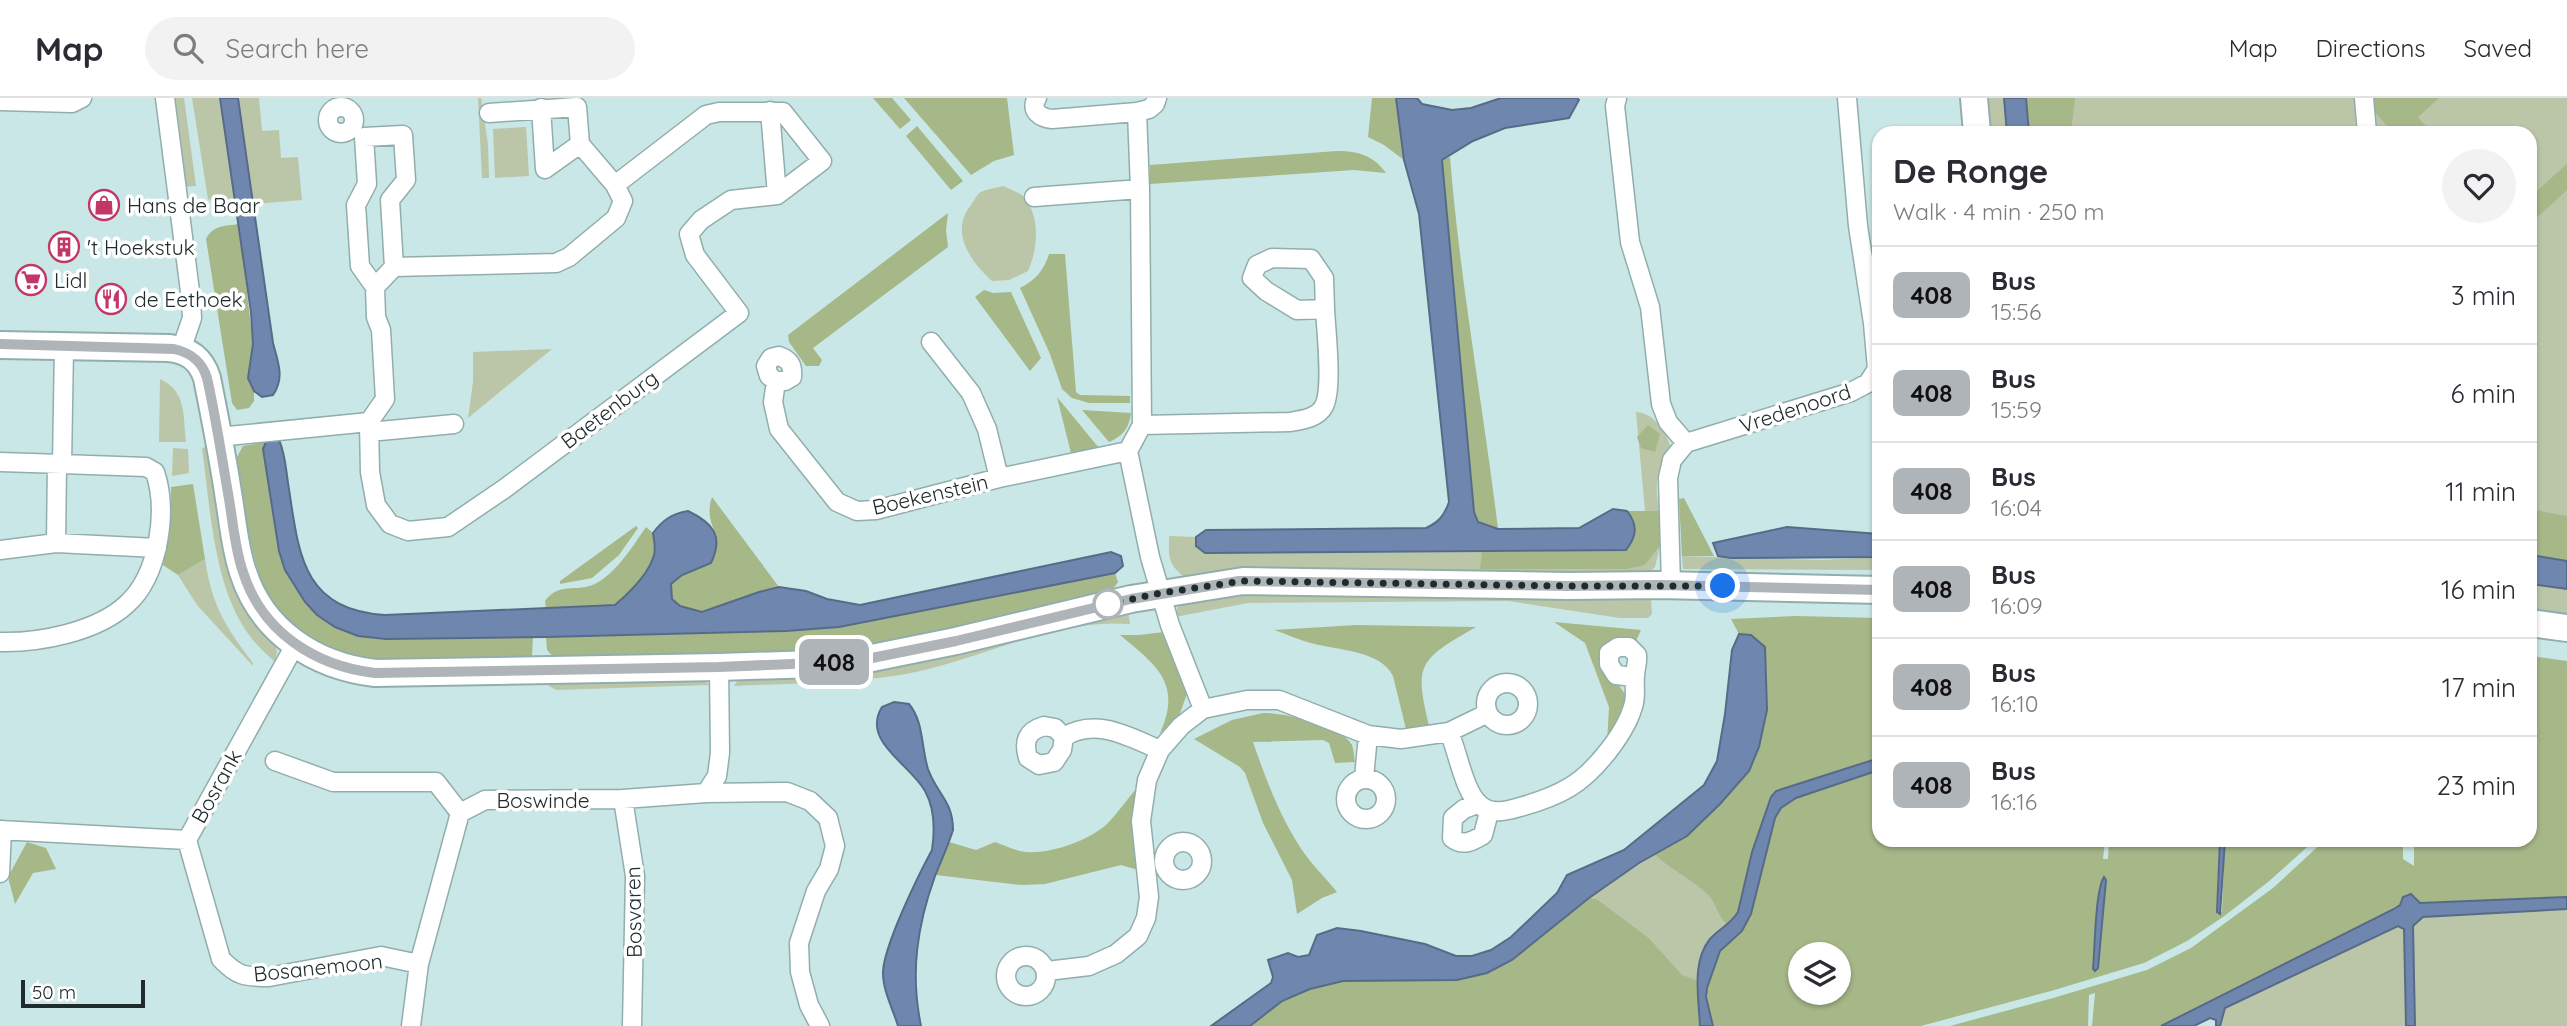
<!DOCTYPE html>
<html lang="en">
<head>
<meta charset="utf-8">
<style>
	:root { --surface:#fff; --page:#f2f2f3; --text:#2b2b33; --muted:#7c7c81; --line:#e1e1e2 }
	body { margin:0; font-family:Quicksand,sans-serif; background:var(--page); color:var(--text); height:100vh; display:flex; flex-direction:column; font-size:26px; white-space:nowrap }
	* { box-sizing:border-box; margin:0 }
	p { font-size:23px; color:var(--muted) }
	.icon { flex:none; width:38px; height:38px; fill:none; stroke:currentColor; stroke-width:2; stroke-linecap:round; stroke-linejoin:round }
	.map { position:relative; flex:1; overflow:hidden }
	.drawer { position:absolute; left:1872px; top:28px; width:665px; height:721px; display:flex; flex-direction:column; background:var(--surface); border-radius:21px; box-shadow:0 2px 5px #0004 }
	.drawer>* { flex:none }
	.badge { padding:0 14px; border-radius:10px; font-size:24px; line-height:46px }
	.controls { position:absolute; left:1788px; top:844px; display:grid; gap:14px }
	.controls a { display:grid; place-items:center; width:63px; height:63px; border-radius:50%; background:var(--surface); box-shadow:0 2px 5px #0004; font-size:35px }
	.scale { position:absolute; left:21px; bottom:18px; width:124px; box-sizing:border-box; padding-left:7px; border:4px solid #202c2c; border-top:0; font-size:19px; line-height:24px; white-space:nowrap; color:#202c2c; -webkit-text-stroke:5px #fff; paint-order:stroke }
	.you { position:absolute; width:35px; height:35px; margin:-18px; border:5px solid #fff; border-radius:50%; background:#1a73e8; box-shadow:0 0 0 10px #1a73e833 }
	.map>.badge { position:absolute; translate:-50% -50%; box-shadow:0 0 0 4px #fff }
	.round { display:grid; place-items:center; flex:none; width:74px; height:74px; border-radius:37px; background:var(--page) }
	.overview { display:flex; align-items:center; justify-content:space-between; height:119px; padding:0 21px }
	h1 { font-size:33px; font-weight:800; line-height:52px }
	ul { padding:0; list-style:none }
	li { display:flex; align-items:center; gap:21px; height:98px; padding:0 21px; border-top:2px solid var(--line) }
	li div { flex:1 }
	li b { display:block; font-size:26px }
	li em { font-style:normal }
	li .badge { min-width:77px; font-weight:700; text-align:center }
	header { display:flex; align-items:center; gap:42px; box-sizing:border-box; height:98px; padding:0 35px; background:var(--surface); border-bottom:2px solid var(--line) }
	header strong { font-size:33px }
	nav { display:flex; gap:38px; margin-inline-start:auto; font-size:24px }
	.search { width:490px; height:63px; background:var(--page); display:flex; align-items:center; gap:18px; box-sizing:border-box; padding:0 24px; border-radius:38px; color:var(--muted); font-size:26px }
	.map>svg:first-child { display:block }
	.green { fill:#bbc6a9 }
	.forest { fill:#a6b788; fill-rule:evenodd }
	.water { fill:#6f86af; stroke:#576b88; stroke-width:2 }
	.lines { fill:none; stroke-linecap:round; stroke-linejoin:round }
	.street-casing { stroke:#91aead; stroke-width:21 }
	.secondary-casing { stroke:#91aead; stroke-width:30 }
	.street { stroke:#fff; stroke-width:18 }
	.secondary { stroke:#fff; stroke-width:26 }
	.line-casing { stroke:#fff; stroke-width:16 }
	.line { stroke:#afb4b9; stroke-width:10 }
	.walk { stroke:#202c2c; stroke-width:7; stroke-dasharray:0 12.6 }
	.stop-dot { fill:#fff; stroke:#afb4b9; stroke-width:3.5 }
	.labels { text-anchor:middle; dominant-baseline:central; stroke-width:7; stroke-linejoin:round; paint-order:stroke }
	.poi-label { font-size:21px; fill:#202c2c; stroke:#fff; text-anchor:start }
	.street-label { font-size:21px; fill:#202c2c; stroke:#fff }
</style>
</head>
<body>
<header>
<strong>Map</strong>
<div class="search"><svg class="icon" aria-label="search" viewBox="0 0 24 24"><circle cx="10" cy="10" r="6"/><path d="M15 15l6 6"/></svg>Search here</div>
<nav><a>Map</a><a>Directions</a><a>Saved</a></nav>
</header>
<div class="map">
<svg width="2567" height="928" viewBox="0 0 2567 928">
	<rect width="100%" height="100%" fill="#c9e7e6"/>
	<path class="green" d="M171 0H184L196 88 183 89Z
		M192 0H220L236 108 224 110 208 101Z
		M238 0H259L262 33 279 32 281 60 298 59 302 102 253 106Z
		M478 0H481L488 46 489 80H482Z
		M1983 0H2004L2007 35H1986Z
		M2026 0H2567V463L2531 457 2530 35H2029Z
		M526 29 529 78 495 80 493 31Z
		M1003 88C1009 91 1018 94 1023 98 1041 118 1038 151 1028 173L1009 182 992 183C971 164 949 134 971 107 974 103 977 96 981 94 987 91 996 90 1003 88Z
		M552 251 468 320 473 284V254Z
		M160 281C187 293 183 319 186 344H159Z
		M1636 314C1654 315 1667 334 1671 351 1655 375 1655 385 1659 413H1645Z
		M207 347 210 363 274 542 277 554 275 564C263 553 251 542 243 528 213 479 210 407 202 351Z
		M173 350 188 351 189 375 172 378Z
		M1169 438 1196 439 1197 448 1205 455 1482 454 1481 471 1645 467 1660 448 1655 469 1645 478 1283 474 1183 478C1167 464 1169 458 1169 438Z
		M1682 458 1823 462 1879 459V472L1683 471Z
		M205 461C212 508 225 528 253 565V568L197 507 178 477Z
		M2531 486 2567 491V522L2531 517Z
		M1244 493 1647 497 1651 501 1652 516 1648 520H1620L1508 503 1248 505 1175 519 1178 507 1184 503Z
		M1128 513 1130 526C1056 520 987 559 916 574 857 586 794 585 734 588L740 579Z
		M697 578 710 587 556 592 549 588 550 581Z
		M1654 756C1670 772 1692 781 1709 798 1716 806 1719 818 1727 827 1707 842 1698 858 1699 883L1682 878 1649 840 1597 801 1589 800Z
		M2567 811V928H2415L2413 827 2423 819Z
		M2398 828 2404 831 2406 928H2220L2225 911Z"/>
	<path class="forest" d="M873 0H892L911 22 900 31Z
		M904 0H1007L1014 57 994 63 971 77Z
		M1372 0H1396L1404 62 1384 47 1368 39Z
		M2026 0H2075L2071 35H2029Z
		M2368 0H2439L2418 19 2432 35H2393L2373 12Z
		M917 28 963 83 951 92 906 38Z
		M1337 53C1358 53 1373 57 1386 75L1354 72 1150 86V67Z
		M1450 59C1460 184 1483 307 1498 431L1478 424 1474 414 1442 78V62Z
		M2567 66V92L2531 125V98Z
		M948 115 946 132 948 149 813 250 822 262 819 268H806L789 244 788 237Z
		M239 126 253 246 248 280 254 293V303L249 310 237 312 232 305 206 141C213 127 225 128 239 126Z
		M1049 156H1065L1076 294 1080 297 1130 298V305H1089L1072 300 1062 291 1050 256 1020 190C1035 182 1044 173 1049 156Z
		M984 192 993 195 1011 194 1041 260 1030 273 975 199Z
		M1057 299 1099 350 1071 355Z
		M1082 312 1131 315C1129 330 1123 338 1109 344Z
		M1648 327 1660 336 1655 354 1641 350 1637 339Z
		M266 344 263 351 279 453 285 472 317 517 335 529 358 538 386 541 533 538 532 558C446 562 305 589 264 489 248 452 244 398 237 359L243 348Z
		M193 386 205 461 178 477 163 467 171 418V389Z
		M712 399 779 489 759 494 702 514 680 509 672 501 671 486 682 477 711 465C727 433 702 430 712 399Z
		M1684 400 1714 458H1682L1679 401Z
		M2530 411 2567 418V463L2531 457Z
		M1627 413H1659L1660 448 1645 467 1627 471H1480L1482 454 1626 452 1633 421Z
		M636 428 638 430 619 457 592 480 560 486V483Z
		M646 429 653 435 655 456 649 469 631 493 615 507 546 511 545 503C560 483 575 495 595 486 616 475 633 448 646 429Z
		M1115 475 1118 484 1113 491 975 527 851 551 777 557 555 561 547 552 546 539 786 533 839 529Z
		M1796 518 1879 520V660L1776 693 1766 711 1738 814 1727 827C1718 818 1716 806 1709 798 1692 781 1670 772 1654 756L1687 738 1767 612 1765 550 1751 537 1739 536 1731 521Z
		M1554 524 1641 532 1636 543H1619L1607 571 1628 600 1627 607 1607 645 1609 609 1585 545Z
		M1356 527 1476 529C1419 562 1413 565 1430 631L1407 635 1393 578C1381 552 1335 552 1311 545 1299 542 1286 536 1274 532Z
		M1164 534 1188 593 1179 618 1160 635C1183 585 1155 566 1120 537H1139Z
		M2531 558 2567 563V799L2420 805 2411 796 2403 799 2400 807 2394 811 2161 928H2092L2095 895 2089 897 2088 928H1950L2053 900 2147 872 2191 850 2273 790 2325 742H2403V761L2414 768V742H2530Z
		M1263 615C1285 615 1341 627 1352 647 1354 652 1354 660 1355 664L1335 665 1329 645 1323 642 1253 644C1266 682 1280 719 1302 752 1312 767 1326 780 1337 794L1322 800 1297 816 1292 782 1263 725 1245 675 1240 669 1194 641 1232 622Z
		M1879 672 1880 742H2105L2103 761H2108L2109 742H2220L2219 815 2222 813 2225 742H2315L2268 784 2223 819 2187 843 2144 865 2051 893 1921 928H1713L1706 899 1707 890 1720 853 1742 833 1751 816 1775 720 1781 710 1796 700ZM1801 856H1839V894H1801Z
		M1138 689 1132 726 1138 772 1121 767 1045 786 1021 787 936 777 949 744 976 752 995 744C1004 747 1015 753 1026 754 1051 756 1088 743 1107 726 1118 715 1127 701 1138 689Z
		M27 744 46 750 56 771 33 775 15 806 8 779Z
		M1589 800 1597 801 1649 840 1682 877 1699 883 1700 928H1250L1282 903 1310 891 1343 883 1457 882 1538 842Z"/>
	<path class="water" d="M220 0H238L273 245C278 264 285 280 273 297L262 299 254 293 248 280 253 246 251 214Z
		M1396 0H1417L1422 6 1452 12 1471 10 1501 0H1577L1579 2 1569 20 1505 30 1473 43 1442 62 1474 414 1478 424 1498 431 1579 430 1613 411 1627 413C1638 427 1637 438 1626 452L1205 455 1196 448V439L1206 432 1426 430C1439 424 1444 418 1449 404L1419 116 1404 62Z
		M2004 0H2026L2029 35H2007Z
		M279 342C285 355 286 371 288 385 299 454 300 511 385 517L615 507C629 495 649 476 654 457 656 451 654 442 653 435 663 422 671 416 688 413 713 425 724 438 711 465L682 477 671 486 672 501 680 508 702 514 759 494 779 489 806 493 827 501 860 507 1111 454 1121 458 1123 468 1115 475 839 529 786 533 546 539 386 541 358 538 335 529 317 517 305 504 285 472 279 453 263 351 266 344Z
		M1787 429 1879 436V459L1731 460 1718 458 1713 445Z
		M2531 457 2567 463V491L2531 486Z
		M1739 536 1751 537 1765 549 1767 612 1759 649 1749 673 1720 706 1687 738 1639 765 1589 800 1512 862 1487 875 1457 882 1343 883 1310 891 1282 903 1250 928H1211L1271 885 1273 879 1268 862 1288 855 1298 859 1309 857 1317 837 1337 830 1361 833 1425 846 1456 858H1472L1491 852 1511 839 1557 795 1567 777 1624 752 1704 687 1717 663 1725 616 1732 552Z
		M894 604 909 606C924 624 921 649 928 671 937 696 953 703 953 732 948 748 941 763 935 778 917 828 910 875 921 928H898C893 911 883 893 883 875 883 849 919 776 932 752 935 732 935 711 925 693 910 666 861 643 882 609Z
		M1879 660V672L1796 700 1781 710 1775 720 1751 816 1742 833 1720 853 1707 890 1706 899 1713 928H1700C1699 901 1691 864 1710 841 1719 831 1731 826 1738 814L1752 754 1771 699 1776 693Z
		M2220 742H2225L2220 816 2217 814Z
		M2104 779 2106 782 2098 870 2095 873 2093 871C2095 851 2095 793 2104 779Z
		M2411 796 2420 805 2567 799V811L2423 819 2413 828 2415 928H2406L2404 831 2398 828 2225 910 2220 928H2216V922L2210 920 2194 928H2161L2394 811 2400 807 2403 799Z"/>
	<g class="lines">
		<g class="street-casing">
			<path id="street" d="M165 0 191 201 192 220 181 252
				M1037 0C1029 13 1041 20 1052 21L1137 14 1149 11 1155 6 1157 0
				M1617 0 1615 8 1630 144 1650 209 1661 306 1668 324 1686 345 1672 362 1668 380 1671 487
				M2364 0 2367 35
				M0 3 72 5 82 0
				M328 22a13 13 0 1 1 26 0a13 13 0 1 1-26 0Z
				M541 10 545 71 580 46
				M770 13 777 97
				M1137 14 1140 91
				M1034 99 1140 91 1142 327 1128 353 1150 459 1170 527 1203 611
				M1272 160 1311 161 1324 180 1325 211 1297 212 1266 193 1252 180 1257 167Z
				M394 169 556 165 569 159 616 120 623 103 615 87 580 46 577 9 489 15
				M375 189 360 168 356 107 367 86 364 39 403 37 406 82 390 102 394 169 375 189 376 219 381 232 385 301 369 324 370 374 376 407 390 426 408 433 448 429 504 391 739 215 695 157 689 136 701 122 731 102 777 97 822 63 783 14H719L706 17 615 87
				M931 244 971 295 987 331 999 380
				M776 283 769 278 766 268 771 260 779 258C790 262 793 267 792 279L785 283H776L773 304 779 331 837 404 857 413 876 412 999 380 1128 353
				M1142 327 1290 324C1302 322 1318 320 1324 308 1333 290 1326 233 1325 211
				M369 334 454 326
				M218 339 369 324
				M1686 345 1851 294 1868 285 1877 271 1873 225 1858 128 1847 0
				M0 364 62 366 64 249
				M56 445 57 366
				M0 452 56 445 157 450
				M0 544C39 545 97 534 127 506 159 477 168 413 155 374L146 369 62 366
				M1486 606a21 21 0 1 1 42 0a21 21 0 1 1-42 0Z
				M1044 628 1055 630 1064 639 1062 652 1054 664 1039 667 1028 660C1023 643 1027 633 1044 628Z
				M1449 634 1486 616
				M1064 639C1096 619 1129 639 1160 652
				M275 663 333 684H436L460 715 485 702 623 701 706 695 787 694 810 703 828 720 835 748 829 771 816 793 799 845 800 874 809 907 820 928
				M1364 680 1368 637
				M1346 701a20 20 0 1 1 40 0a20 20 0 1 1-40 0Z
				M706 695 717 678 720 655 719 569
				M623 701 635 778 632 928
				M1477 706 1464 711 1453 720 1452 740C1463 749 1473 743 1483 737L1489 714
				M0 732 187 742 295 547
				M187 742 221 861C237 878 245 879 269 879L381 858 419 866 460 715
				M1164 763a19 19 0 1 1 38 0a19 19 0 1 1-38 0Z
				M0 775 2 732
				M1006 878a20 20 0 1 1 40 0a20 20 0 1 1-40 0Z
				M1047 873 1089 868 1116 856 1138 838 1146 820 1149 799 1141 723 1147 682 1160 652 1181 628 1203 611 1247 602H1279L1368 637 1401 641 1449 634C1458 654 1464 694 1480 707 1491 717 1507 713 1520 709 1538 704 1554 699 1570 689 1595 674 1627 634 1634 605 1636 596 1634 587 1635 578 1635 571 1638 565 1637 557L1629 549H1618L1609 555V566L1616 577 1634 579
				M411 928 419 866"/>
		</g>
		<g class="secondary-casing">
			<path id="secondary" d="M1974 0 1977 35
				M0 247 169 250C188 252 201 261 207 280 215 320 223 360 229 401 233 425 235 451 243 474 262 534 315 568 375 575L719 569 815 566 872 560 956 543 1131 501 1243 483 1568 488 1660 487 1880 492
				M2530 525 2567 530"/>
		</g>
		<use href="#street" class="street"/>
		<use href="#secondary" class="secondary"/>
	</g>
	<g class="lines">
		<g class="line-casing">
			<path id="line" d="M0 246 174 251C191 255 202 263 207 280 216 320 222 361 229 401 233 425 235 451 243 474 262 534 315 568 375 575L719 569 815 565 872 560 956 543 1131 501 1239 483 1568 488 1660 487 1880 492"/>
		</g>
		<use href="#line" class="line"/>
		<path class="walk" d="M1108 506 1161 495 1243 483 1568 488H1723"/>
	</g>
	<defs>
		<g id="shop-ring" transform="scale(1.575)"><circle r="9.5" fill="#fff" stroke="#c33768" stroke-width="1.5"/><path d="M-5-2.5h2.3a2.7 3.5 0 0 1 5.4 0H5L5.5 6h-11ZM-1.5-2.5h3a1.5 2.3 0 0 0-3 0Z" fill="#c33768"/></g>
		<g id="building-ring" transform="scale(1.575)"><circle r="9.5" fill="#fff" stroke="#c33768" stroke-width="1.5"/><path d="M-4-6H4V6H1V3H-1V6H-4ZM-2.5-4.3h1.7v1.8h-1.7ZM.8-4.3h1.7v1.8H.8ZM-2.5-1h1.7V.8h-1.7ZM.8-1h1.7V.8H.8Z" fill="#c33768"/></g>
		<g id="supermarket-ring" transform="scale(1.575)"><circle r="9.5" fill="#fff" stroke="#c33768" stroke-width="1.5"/><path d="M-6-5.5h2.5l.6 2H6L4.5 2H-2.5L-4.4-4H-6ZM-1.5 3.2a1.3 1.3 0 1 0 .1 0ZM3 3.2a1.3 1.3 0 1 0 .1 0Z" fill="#c33768"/></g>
		<g id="restaurant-ring" transform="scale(1.575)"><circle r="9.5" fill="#fff" stroke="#c33768" stroke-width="1.5"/><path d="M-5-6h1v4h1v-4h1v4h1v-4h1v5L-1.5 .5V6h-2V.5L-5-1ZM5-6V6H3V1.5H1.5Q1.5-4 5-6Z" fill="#c33768"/></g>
	</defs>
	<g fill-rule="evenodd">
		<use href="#shop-ring" x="104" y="107"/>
		<use href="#building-ring" x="64" y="149"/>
		<use href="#supermarket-ring" x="31" y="182"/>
		<use href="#restaurant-ring" x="111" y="201"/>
	</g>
	<circle class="stop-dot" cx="1108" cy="506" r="14"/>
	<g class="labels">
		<g class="poi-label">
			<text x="127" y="107">Hans de Baar</text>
			<text x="87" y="149">'t Hoekstuk</text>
			<text x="54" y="182">Lidl</text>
			<text x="134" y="201">de Eethoek</text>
		</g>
		<g class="street-label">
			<text transform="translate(1795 310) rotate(-18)">Vredenoord</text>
			<text transform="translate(609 311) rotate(-37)">Baetenburg</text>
			<text transform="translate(930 396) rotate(-13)">Boekenstein</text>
			<text transform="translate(216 688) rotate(-61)">Bosrank</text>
			<text x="543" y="702">Boswinde</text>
			<text transform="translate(633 814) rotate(-91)">Bosvaren</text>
			<text transform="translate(318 869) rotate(-6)">Bosanemoon</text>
		</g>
	</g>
</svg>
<div class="controls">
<a><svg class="icon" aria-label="layers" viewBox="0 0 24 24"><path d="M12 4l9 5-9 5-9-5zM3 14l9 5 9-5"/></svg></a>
</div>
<div class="scale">50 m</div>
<div class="you" style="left:1723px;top:488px"></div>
<b class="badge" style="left:834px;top:564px;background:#afb4b9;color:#111">408</b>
<section class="drawer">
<div class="overview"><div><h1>De Ronge</h1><p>Walk · 4 min · 250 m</p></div><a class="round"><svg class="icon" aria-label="heart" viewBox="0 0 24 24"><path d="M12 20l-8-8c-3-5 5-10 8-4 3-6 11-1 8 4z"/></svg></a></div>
<ul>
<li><span class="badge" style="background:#afb4b9;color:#111">408</span><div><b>Bus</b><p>15:56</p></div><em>3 min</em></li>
<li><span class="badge" style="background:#afb4b9;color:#111">408</span><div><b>Bus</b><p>15:59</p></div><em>6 min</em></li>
<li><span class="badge" style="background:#afb4b9;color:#111">408</span><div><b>Bus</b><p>16:04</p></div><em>11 min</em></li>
<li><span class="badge" style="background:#afb4b9;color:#111">408</span><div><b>Bus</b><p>16:09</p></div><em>16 min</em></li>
<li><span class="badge" style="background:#afb4b9;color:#111">408</span><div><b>Bus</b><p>16:10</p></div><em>17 min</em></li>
<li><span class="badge" style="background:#afb4b9;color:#111">408</span><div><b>Bus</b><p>16:16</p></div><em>23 min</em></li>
</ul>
</section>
</div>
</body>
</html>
